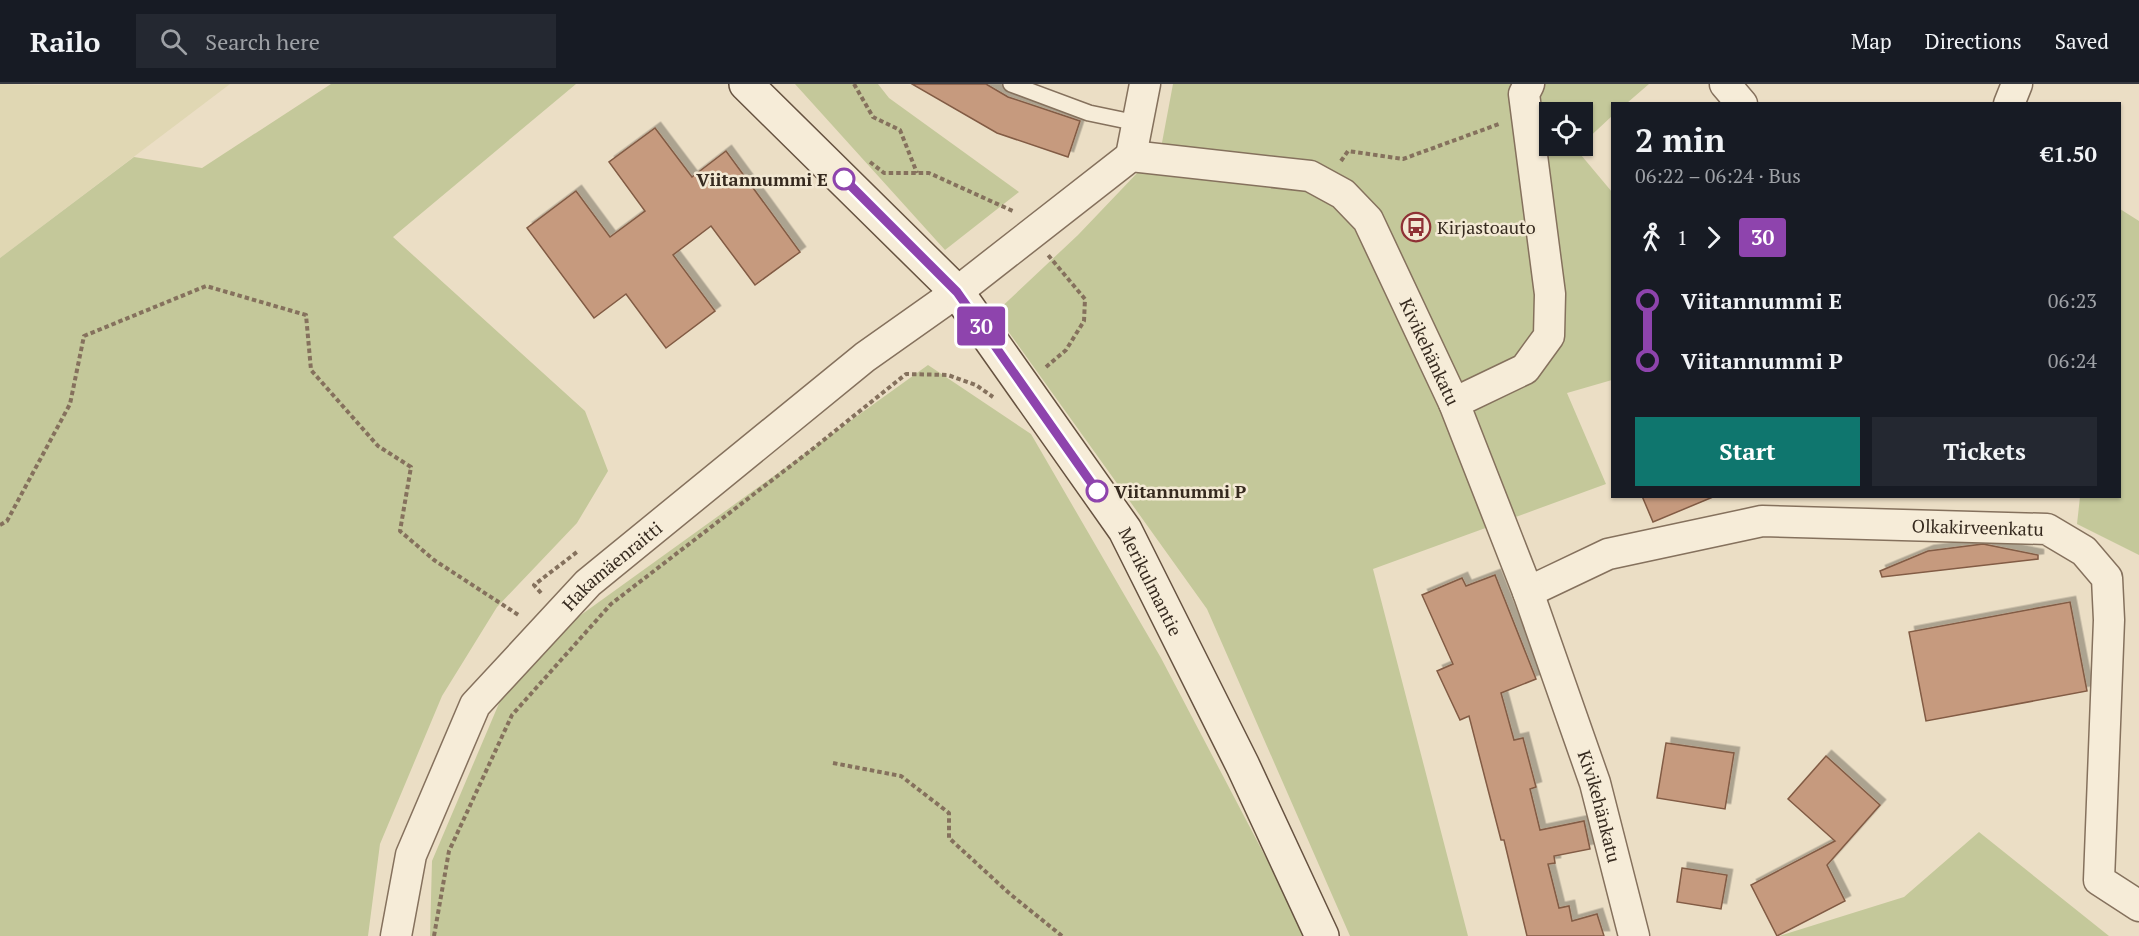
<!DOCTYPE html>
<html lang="en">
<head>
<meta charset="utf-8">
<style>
	:root { --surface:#171b24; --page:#242831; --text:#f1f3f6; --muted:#9ea1a6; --line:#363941; --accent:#0f766e }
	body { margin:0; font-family:"PT Serif",serif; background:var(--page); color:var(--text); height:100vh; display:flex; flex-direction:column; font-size:22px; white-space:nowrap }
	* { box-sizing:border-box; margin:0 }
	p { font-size:20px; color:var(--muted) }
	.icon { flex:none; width:33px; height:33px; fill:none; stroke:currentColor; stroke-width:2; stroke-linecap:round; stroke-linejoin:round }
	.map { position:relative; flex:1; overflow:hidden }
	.panel { position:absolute; left:1611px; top:18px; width:510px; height:396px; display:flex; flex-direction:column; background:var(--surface); border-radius:0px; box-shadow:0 2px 4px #0004 }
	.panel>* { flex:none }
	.badge { padding:0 12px; border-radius:4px; font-size:21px; line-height:39px }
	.tools { position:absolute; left:1539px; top:18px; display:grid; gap:12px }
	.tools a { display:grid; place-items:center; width:54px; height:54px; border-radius:0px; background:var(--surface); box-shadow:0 2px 4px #0004; font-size:30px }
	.map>.badge { position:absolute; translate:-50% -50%; box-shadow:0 0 0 3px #fff }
	.legs { display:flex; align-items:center; gap:9px; height:66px; padding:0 24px; font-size:20px }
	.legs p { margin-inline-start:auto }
	.overview { display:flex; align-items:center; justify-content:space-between; height:102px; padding:0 24px }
	h1 { font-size:33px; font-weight:700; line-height:45px }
	.action { display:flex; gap:12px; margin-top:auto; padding:12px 24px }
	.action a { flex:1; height:69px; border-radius:0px; background:var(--accent); color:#fff; font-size:24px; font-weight:700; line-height:69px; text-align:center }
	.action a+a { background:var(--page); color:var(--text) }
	ul { padding:0 24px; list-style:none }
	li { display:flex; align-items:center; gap:21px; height:60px; font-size:22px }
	li i { display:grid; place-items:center; width:9px; height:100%; margin:0 8px; background:currentColor }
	li i::after { content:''; width:15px; height:15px; margin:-8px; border:4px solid; border-radius:50%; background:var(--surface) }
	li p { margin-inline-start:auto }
	li:first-child i { background:linear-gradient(#0000 50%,currentColor 0) }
	li:last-child i { background:linear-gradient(currentColor 50%,#0000 0) }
	header { display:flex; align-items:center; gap:36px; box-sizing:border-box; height:84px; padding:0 30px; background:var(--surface); border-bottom:2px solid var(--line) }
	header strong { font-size:28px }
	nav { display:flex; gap:33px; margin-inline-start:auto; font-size:21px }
	.search { width:420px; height:54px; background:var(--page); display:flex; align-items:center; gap:15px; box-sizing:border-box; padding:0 21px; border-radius:0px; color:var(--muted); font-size:22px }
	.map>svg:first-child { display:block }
	.farmland { fill:#e0d7b3 }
	.green { fill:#c4c89a }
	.building { fill:#c69a7e; stroke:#825b44; stroke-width:1.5; filter:url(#shadow) }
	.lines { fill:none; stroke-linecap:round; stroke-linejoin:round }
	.lane-casing { stroke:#85715d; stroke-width:18 }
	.street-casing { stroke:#85715d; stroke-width:33 }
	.secondary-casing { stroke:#665240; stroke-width:36 }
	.path { stroke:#85715d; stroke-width:4; stroke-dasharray:4.5 3; stroke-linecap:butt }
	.lane { stroke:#f6ecd8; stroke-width:15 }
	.street { stroke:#f6ecd8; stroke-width:30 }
	.secondary { stroke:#f6ecd8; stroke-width:33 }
	.line-1-casing { stroke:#fff; stroke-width:14 }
	.line-1 { stroke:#8e44ad; stroke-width:9 }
	.stop-1-dot { fill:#fff; stroke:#8e44ad; stroke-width:3 }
	.labels { text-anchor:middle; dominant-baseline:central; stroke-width:5; stroke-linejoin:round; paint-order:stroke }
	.stop-label { font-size:18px; font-weight:bold; fill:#362a1f; stroke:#f3e9d4; text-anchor:end }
	.poi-label { font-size:18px; fill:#362a1f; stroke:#f3e9d4; text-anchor:start }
	.street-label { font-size:18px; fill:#362a1f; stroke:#f3e9d4 }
</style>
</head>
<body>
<header>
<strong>Railo</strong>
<div class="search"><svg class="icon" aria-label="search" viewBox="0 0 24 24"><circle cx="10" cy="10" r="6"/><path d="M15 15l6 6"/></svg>Search here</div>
<nav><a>Map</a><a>Directions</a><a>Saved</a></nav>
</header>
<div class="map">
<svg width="2139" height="852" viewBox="0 0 2139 852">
	<defs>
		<filter id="shadow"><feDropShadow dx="5.5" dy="-5.5" stdDeviation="0" flood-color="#0004"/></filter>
	</defs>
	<rect width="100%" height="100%" fill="#ebdec5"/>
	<path class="farmland" d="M0 0 38 1 230 0 0 174Z"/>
	<path class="green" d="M331 0H576L393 153 585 327 608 387 577 439 497 523 442 612 380 760 368 852H0V174L134 73 202 84Z
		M795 0H878L889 14 1019 108 945 166Z
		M1173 0H1649L1627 19 1612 20V32L1583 59 1582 28H1550V62H1580L1576 65 1612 108V296L1567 309 1606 400 1373 485 1468 852H1350L1207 525 995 229 1078 151 1161 64Z
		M2120 125 2139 137V471L2077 440 2080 413 2120 412Z
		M928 281 1031 350 1161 574 1307 852H430L432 777 517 577Z
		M1979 748 2109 852H1779L1904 813Z"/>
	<path class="building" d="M912 0H986L1008 13 1080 37 1068 73 997 49Z
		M655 44 692 93 726 67 800 168 755 201 711 142 673 171 715 227 666 264 626 210 594 234 527 144 576 107 610 153 645 127 609 78Z
		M1642 412H1713V413L1653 438Z
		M1983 460 2038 471V475L1882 493 1880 487 1928 467Z
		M1495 491 1536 595 1501 609 1514 656 1523 654 1536 703 1530 705 1540 746 1584 737 1590 765 1554 772 1555 779 1548 780 1559 824 1569 822 1572 837 1597 830 1604 852H1527L1504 756H1501L1469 632 1460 636 1437 587 1453 580 1422 511 1462 494 1466 502Z
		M2070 518 2087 607 1926 637 1909 548Z
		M1666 659 1734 669 1725 725 1657 714Z
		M1826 672 1880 721 1827 781 1845 817 1777 852 1751 801 1835 757 1788 715Z
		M1682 784 1727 791 1721 825 1677 818Z"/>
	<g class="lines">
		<g class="lane-casing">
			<path id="lane" d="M1011 0 1089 29 1137 39"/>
		</g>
		<g class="street-casing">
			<g id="street">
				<path d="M1725 0 1742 20"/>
				<path d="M2009 20 2017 0"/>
				<path d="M1131 72 1145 0"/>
				<path d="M1454 319 1525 285 1549 252 1550 210 1524 10 1529 0"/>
				<path id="s1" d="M1528 508 1608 470 1762 437 2047 445 2084 467 2107 494 2109 536 2099 796 2139 822"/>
				<path id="s2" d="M396 852 411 771 475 621 588 499 865 273 957 208 1131 72 1310 92 1343 110 1368 136 1454 319 1528 508 1595 699 1634 852"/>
			</g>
		</g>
		<g class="secondary-casing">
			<g id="secondary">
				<path id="s3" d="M746 0 957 208 1125 446 1243 682 1322 852"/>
			</g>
		</g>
		<path class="path" d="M854 0 873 33 900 46 917 89
			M1341 77 1348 67 1403 75 1499 40
			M870 78 884 89H929L1015 128
			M1046 283 1066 266 1084 237 1085 215 1048 171
			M0 441 7 437 70 320 84 252 206 202 306 231 311 286 378 362 411 383 400 447 434 476 520 532
			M541 509 534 501 577 468
			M833 679 901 692 949 729V754L1010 810 1062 852
			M434 852 449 767 512 631 611 520 810 367 906 290 948 291 976 301 993 313"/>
		<use href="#lane" class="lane"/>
		<use href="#street" class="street"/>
		<use href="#secondary" class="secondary"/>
	</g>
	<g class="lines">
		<g class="line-1-casing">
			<path id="line-1" d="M844 95 957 208 1097 407"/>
		</g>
		<use href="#line-1" class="line-1"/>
	</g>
	<defs>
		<g id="bus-ring" transform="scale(1.5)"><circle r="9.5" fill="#f3e9d4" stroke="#8f3135" stroke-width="1.5"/><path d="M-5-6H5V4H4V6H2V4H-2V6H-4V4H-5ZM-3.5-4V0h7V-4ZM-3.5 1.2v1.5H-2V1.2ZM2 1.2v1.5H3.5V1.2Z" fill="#8f3135"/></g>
	</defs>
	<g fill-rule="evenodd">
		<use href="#bus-ring" x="1416" y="143"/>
	</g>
	<g class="stop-1-dot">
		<circle cx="844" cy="95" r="10"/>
		<circle cx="1097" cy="407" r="10"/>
	</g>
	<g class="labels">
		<g class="stop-label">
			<text x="828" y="95">Viitannummi E</text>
			<text x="1114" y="407" text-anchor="start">Viitannummi P</text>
		</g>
		<g class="poi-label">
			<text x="1437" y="143">Kirjastoauto</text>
		</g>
		<g class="street-label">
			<text stroke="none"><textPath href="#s2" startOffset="1502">Kivikehänkatu</textPath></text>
			<text stroke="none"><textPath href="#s1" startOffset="462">Olkakirveenkatu</textPath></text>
			<text stroke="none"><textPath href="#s2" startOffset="441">Hakamäenraitti</textPath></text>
			<text stroke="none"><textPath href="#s3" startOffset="645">Merikulmantie</textPath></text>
			<text stroke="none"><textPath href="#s2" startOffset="1988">Kivikehänkatu</textPath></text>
		</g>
	</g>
</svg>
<div class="tools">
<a><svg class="icon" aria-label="locate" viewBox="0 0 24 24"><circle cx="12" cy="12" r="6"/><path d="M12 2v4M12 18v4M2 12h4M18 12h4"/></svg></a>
</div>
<b class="badge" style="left:981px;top:242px;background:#8e44ad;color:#fff">30</b>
<section class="panel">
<div class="overview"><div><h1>2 min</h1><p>06:22 – 06:24 · Bus</p></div><b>€1.50</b></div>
<div class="legs"><svg class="icon" aria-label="walk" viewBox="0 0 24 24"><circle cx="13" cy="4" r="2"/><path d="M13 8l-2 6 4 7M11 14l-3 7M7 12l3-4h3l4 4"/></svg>1<svg class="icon" aria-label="forward" viewBox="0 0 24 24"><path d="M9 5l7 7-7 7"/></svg><b class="badge" style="background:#8e44ad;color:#fff">30</b></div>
<ul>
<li><i style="color:#8e44ad"></i><b>Viitannummi E</b><p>06:23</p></li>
<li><i style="color:#8e44ad"></i><b>Viitannummi P</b><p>06:24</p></li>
</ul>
<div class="action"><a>Start</a><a>Tickets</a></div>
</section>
</div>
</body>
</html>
